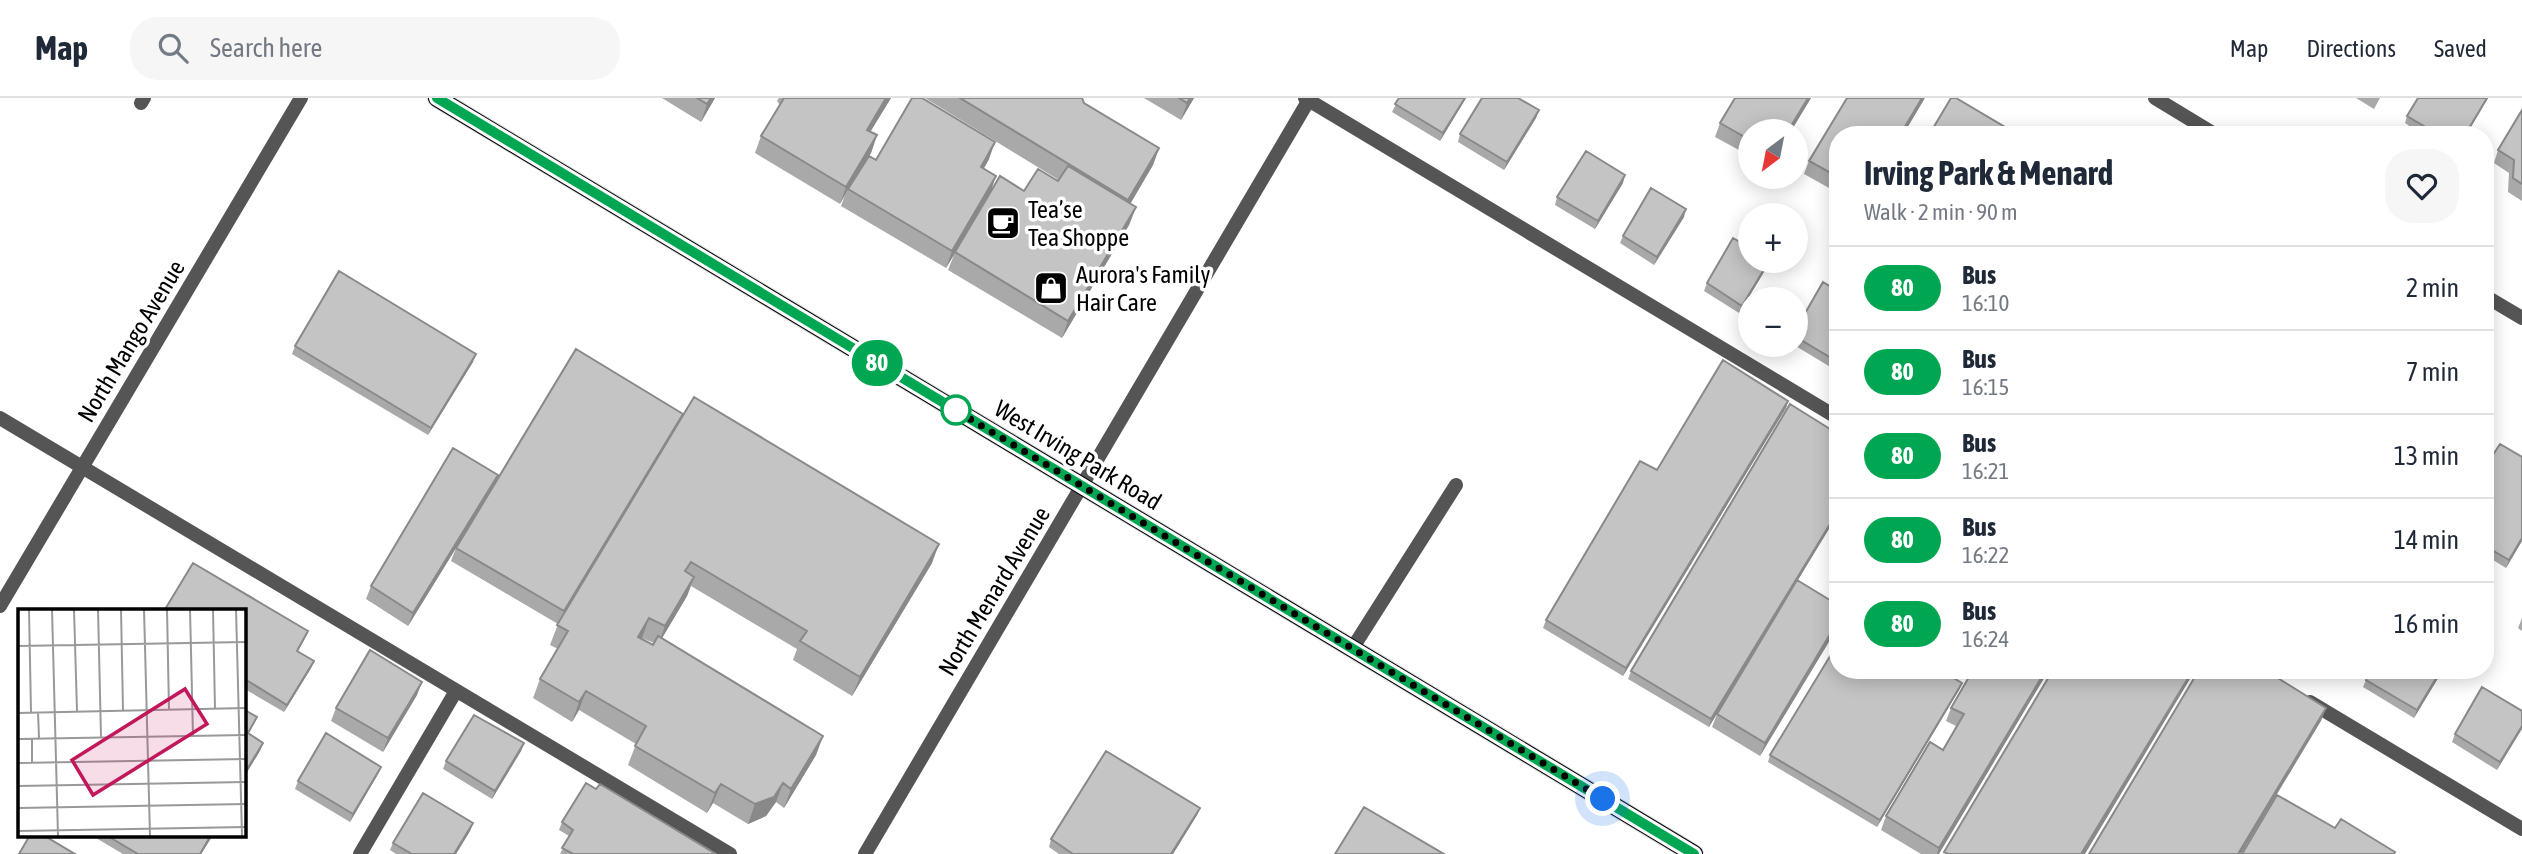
<!DOCTYPE html>
<html lang="en">
<head>
<meta charset="utf-8">
<style>
	:root { --surface:#fff; --page:#f6f6f7; --text:#1f2937; --muted:#747a83; --line:#e0e1e3 }
	body { margin:0; font-family:"Asap Condensed",sans-serif; background:var(--page); color:var(--text); height:100vh; display:flex; flex-direction:column; font-size:26px; white-space:nowrap }
	* { box-sizing:border-box; margin:0 }
	p { font-size:23px; color:var(--muted) }
	.icon { flex:none; width:38px; height:38px; fill:none; stroke:currentColor; stroke-width:2; stroke-linecap:round; stroke-linejoin:round }
	.map { position:relative; flex:1; overflow:hidden }
	.sheet { position:absolute; left:1829px; top:28px; width:665px; height:553px; display:flex; flex-direction:column; background:var(--surface); border-radius:28px; box-shadow:0 4px 18px #0003 }
	.sheet>* { flex:none }
	.badge { padding:0 14px; border-radius:23px; font-size:24px; line-height:46px }
	.needle { width:46px; rotate:212deg }
	.tools { position:absolute; left:1738px; top:21px; display:grid; gap:14px }
	.tools a { display:grid; place-items:center; width:70px; height:70px; border-radius:50%; background:var(--surface); box-shadow:0 4px 18px #0003; font-size:35px }
	.you { position:absolute; width:35px; height:35px; margin:-18px; border:5px solid #fff; border-radius:50%; background:#1a73e8; box-shadow:0 0 0 10px #1a73e833 }
	.map>.badge { position:absolute; translate:-50% -50%; box-shadow:0 0 0 4px #fff }
	.round { display:grid; place-items:center; flex:none; width:74px; height:74px; border-radius:28px; background:var(--page) }
	.overview { display:flex; align-items:center; justify-content:space-between; height:119px; padding:0 35px }
	h1 { font-size:33px; font-weight:700; line-height:52px }
	ul { padding:0; list-style:none }
	li { display:flex; align-items:center; gap:21px; height:84px; padding:0 35px; border-top:2px solid var(--line) }
	li div { flex:1 }
	li b { display:block; font-size:26px }
	li em { font-style:normal }
	li .badge { min-width:77px; font-weight:700; text-align:center }
	header { display:flex; align-items:center; gap:42px; box-sizing:border-box; height:98px; padding:0 35px; background:var(--surface); border-bottom:2px solid var(--line) }
	header strong { font-size:33px }
	nav { display:flex; gap:38px; margin-inline-start:auto; font-size:24px }
	.search { width:490px; height:63px; background:var(--page); display:flex; align-items:center; gap:18px; box-sizing:border-box; padding:0 24px; border-radius:28px; color:var(--muted); font-size:26px }
	.map>svg:first-child { display:block }
	.lines { fill:none; stroke-linecap:round; stroke-linejoin:round }
	.primary-casing { stroke:#dbdbdb; stroke-width:20 }
	.lane { stroke:#555; stroke-width:14 }
	.street { stroke:#555; stroke-width:14 }
	.primary { stroke:#000; stroke-width:18 }
	.wall { fill:#a9a9a9; fill-rule:evenodd }
	.shaded-wall { fill:#898989 }
	.building { fill:#c4c4c4; stroke:#898989; stroke-width:2 }
	.line-casing { stroke:#fff; stroke-width:16 }
	.line { stroke:#00a651; stroke-width:10 }
	.walk { stroke:#000; stroke-width:7; stroke-dasharray:0 12.6 }
	.stop-dot { fill:#fff; stroke:#00a651; stroke-width:3.5 }
	.labels { text-anchor:middle; dominant-baseline:central; stroke-width:7; stroke-linejoin:round; paint-order:stroke }
	.poi-label { font-size:24px; fill:#000; stroke:#fff; text-anchor:start }
	.street-label { font-size:24px; fill:#000; stroke:#fff }
	.inset-road { fill:none; stroke:#999; stroke-width:2 }
	.view { fill:#c2185b; fill-opacity:0.15; stroke:#c2185b; stroke-width:3.5 }
	.inset-edge { fill:none; stroke:#000; stroke-width:3.5 }
</style>
</head>
<body>
<header>
<strong>Map</strong>
<div class="search"><svg class="icon" aria-label="search" viewBox="0 0 24 24"><circle cx="10" cy="10" r="6"/><path d="M15 15l6 6"/></svg>Search here</div>
<nav><a>Map</a><a>Directions</a><a>Saved</a></nav>
</header>
<div class="map">
<svg width="2522" height="756" viewBox="0 0 2522 756">
	<rect width="100%" height="100%" fill="#fff"/>
	<g class="lines">
		<g class="primary-casing">
			<path id="primary" d="M437 0 1694 756"/>
		</g>
		<path class="lane" d="M1305 0 1838 320
			M141 5 144 0
			M0 320 730 756
			M1352 551 1456 387
			M2310 604 2522 731
			M360 756 456 593"/>
		<path class="street" d="M2155 0 2216 37
			M2485 198 2522 220
			M0 508 301 0
			M865 756 1310 0"/>
		<use href="#primary" class="primary"/>
	</g>
	<path class="wall" d="M662 0H715L701 24Z
		M779 0H891L870 34 877 37 871 55 865 64 876 62 989 61 984 70 991 93H1024L1058 83 1059 82 925 0H1082L1084 5 1159 50 1153 67 1130 106 1136 109 1129 127 1062 240 948 172 954 157 946 170 841 108 845 97 840 106 755 55 761 38 780 7 777 3Z
		M1144 0H1194L1181 22Z
		M1399 0H1466L1440 43 1392 14Z
		M1735 0H1811L1791 33H1750V58L1715 39 1720 25Z
		M2356 0H2380L2374 11Z
		M2418 0H2488L2466 37H2423L2405 25 2407 18Z
		M1539 12 1536 20 1504 72 1458 44 1460 36Z
		M2522 12V103L2508 94 2509 75 2494 65 2498 52Z
		M1838 37V95L1804 76 1809 63Z
		M1623 85 1595 131 1555 107 1557 99Z
		M1684 119 1654 167 1620 145 1623 138Z
		M1769 163 1767 169 1739 215 1704 193 1707 185Z
		M1838 193 1837 273 1794 247H1796V231Z
		M295 248 473 264 428 337 292 256Z
		M1788 303 1786 310 1623 578 1543 530 1546 522 1657 372Z
		M2485 369 2522 443 2506 470 2485 457Z
		M494 388 932 465 852 598 793 562 797 551 691 488 687 498 662 540 823 638 816 657 784 710 776 704 766 718 748 726 713 705 707 715 628 667 636 646 579 612 572 624 533 600 540 581 558 551 550 547 558 526 451 463 456 450 408 528 366 501 371 488ZM642 540 654 545 653 547 641 541Z
		M1838 416 1797 483 1838 507 1760 658 1712 629 1717 616 1723 605 1709 629 1628 581 1631 573Z
		M243 513 305 540 298 553 314 563 311 570 284 614 243 590Z
		M2522 520V533L2518 530Z
		M1973 572 1939 756H1921L1881 732 1886 718 1943 652 1956 628 1946 623 1951 610Z
		M2443 572 2414 620 2363 589 2366 582Z
		M1962 585 1959 592 1877 729 1768 664 1770 657Z
		M417 597 383 654 331 623 336 610Z
		M2522 613 2497 672 2452 644 2455 636Z
		M524 645 521 653 492 701 443 671 446 663Z
		M378 676 350 724 295 691 298 683Z
		M596 691 716 756H560L569 738 559 732 562 724Z
		M1197 717 1173 756H1059L1049 749 1051 741Z
		M473 725 470 733 456 756H396L390 752 393 745Z
		M91 737H213L201 756H123Z"/>
	<path class="shaded-wall" d="M711 0H715L701 24 707 6Z
		M886 0H891L861 49 867 32Z
		M1190 0H1194L1181 22 1187 5Z
		M1465 0H1466L1440 43 1443 35Z
		M1808 0H1811L1791 33H1788Z
		M1922 0H1925L1903 37H1900Z
		M2487 0H2488L2466 37H2465Z
		M1539 12 1536 20 1504 72 1507 64Z
		M877 37 871 55 849 91H848L840 106 846 89Z
		M995 44 989 61 975 86 981 69Z
		M1159 50 1153 67 1122 120 1128 102Z
		M1625 77 1623 85 1595 131 1598 123Z
		M996 78 990 96 946 170 952 153Z
		M1136 109 1129 127 1062 240 1068 223Z
		M1686 111 1684 119 1654 167 1657 159Z
		M1769 163 1767 169 1739 215 1742 208Z
		M476 256 473 264 428 337 431 330Z
		M1788 303 1786 310 1623 578 1626 570Z
		M498 377 493 390 408 528 413 515Z
		M1838 413V416L1709 629 1711 621Z
		M2522 440V443L2506 470 2509 462Z
		M939 446 932 465 852 598 860 579Z
		M694 479 687 498 658 547 665 528Z
		M649 520 642 540 631 558 638 539Z
		M1838 523V529L1760 658 1765 645Z
		M314 563 311 570 284 614 287 607Z
		M2046 572H2049L1939 756H1937L1939 750Z
		M2193 572H2195L2193 576 2085 756H2081Z
		M2441 572H2443L2414 620 2417 612Z
		M422 584 417 597 383 654 388 640Z
		M1962 585 1959 592 1877 729 1880 722Z
		M586 593 579 612 572 624 579 604Z
		M2326 610 2321 623 2241 756H2238Z
		M2522 628V631L2497 672 2500 664Z
		M823 638 816 657 784 710 791 691Z
		M263 645 260 653 243 681V678Z
		M524 645 521 653 492 701 495 693Z
		M381 669 378 676 350 724 353 716Z
		M783 685 776 704 766 718 748 726 755 706Z
		M721 686 713 705 707 715 715 695Z
		M1200 710 1197 717 1173 756H1171Z
		M473 725 470 733 456 756H454Z
		M211 737H213L201 756H200Z"/>
	<path class="building" d="M697 0H711L707 6Z
		M784 0H886L867 32 877 37 846 89 761 38Z
		M912 0H922L995 44 981 69 996 78 952 153 848 91 869 58 876 62Z
		M960 0H1082L1084 5 1159 50 1128 102Z
		M1179 0H1190L1187 5Z
		M1399 0H1465L1443 35 1395 6Z
		M1482 0H1518L1539 12 1507 64 1460 36Z
		M1735 0H1808L1788 33H1750V42L1720 25Z
		M1847 0H1922L1900 37H1838V79L1809 63Z
		M1951 0H1956L2015 35 2014 37H1929Z
		M2418 0H2487L2465 37H2439L2407 18Z
		M2522 12V86L2513 80 2514 62 2498 52Z
		M1586 53 1625 77 1598 123 1557 99Z
		M1068 68 1136 109 1068 223 955 154 1000 78 1024 93 1038 71 1058 83Z
		M1651 90 1686 111 1657 159 1623 138Z
		M1733 140 1750 150V163H1769L1742 208 1707 185Z
		M339 173 476 256 431 330 295 248Z
		M1823 184 1838 193V264L1796 239V231Z
		M576 251 683 316 564 513 456 450Z
		M1723 262 1788 303 1626 570 1546 522 1640 363 1657 372Z
		M694 299 939 446 860 579 800 543 807 533 691 464 685 473 694 479 665 528 649 520 638 539 653 547 658 538 823 638 791 691 783 685 774 699 755 706 721 686 715 695 635 648 646 628 586 593 579 604 540 581 568 533 557 527Z
		M1790 306 1838 336V413L1711 621 1631 573Z
		M2500 346 2522 359V440L2509 462 2485 448V369Z
		M453 350 498 377 413 515 371 488Z
		M193 465 308 533 297 553 314 563 287 607 243 580V513H164Z
		M1797 482 1838 507V523L1765 645 1717 616Z
		M1838 545V572H1940L1962 585 1880 722 1770 657Z
		M370 552 422 584 388 640 336 610Z
		M1973 572H2046L1939 750 1886 718 1930 644 1943 652 1964 616 1951 610Z
		M2053 572H2193L2081 756H1948L1944 754Z
		M2199 572H2265L2326 610 2238 756H2089Z
		M2371 572H2441L2417 612 2366 582Z
		M2482 589 2522 613V628L2500 664 2455 636Z
		M243 611 257 619 248 635 263 645 243 678Z
		M474 617 524 645 495 693 446 663Z
		M326 635 381 669 353 716 298 683Z
		M1106 653 1200 710 1171 756H1073L1051 741Z
		M586 685 596 691 600 686 716 756H573L562 750 573 732 562 724Z
		M423 695 473 725 454 756H412L393 745Z
		M2277 697 2335 730 2341 721 2395 754 2394 756H2242Z
		M1364 709 1444 756H1335Z
		M30 737H43L75 756H19Z
		M106 737H211L200 756H138Z"/>
	<g class="lines">
		<g class="line-casing">
			<path id="line" d="M437 0 1694 756"/>
		</g>
		<use href="#line" class="line"/>
		<path class="walk" d="M956 312 947 307 1603 701"/>
	</g>
	<defs>
		<g id="cafe-square" transform="scale(1.75)"><rect x="-9" y="-9" width="18" height="18" rx="4" fill="#000" stroke="#fff"/><path d="M-5.5-4.5H6V0H3Q3 3.5 0 3.5H-2.5Q-5.5 3.5-5.5 0ZM3-3.2v2h1.7v-2ZM-6 4.5H4V6H-6Z" fill="#fff"/></g>
		<g id="shop-square" transform="scale(1.75)"><rect x="-9" y="-9" width="18" height="18" rx="4" fill="#000" stroke="#fff"/><path d="M-5-2.5h2.3a2.7 3.5 0 0 1 5.4 0H5L5.5 6h-11ZM-1.5-2.5h3a1.5 2.3 0 0 0-3 0Z" fill="#fff"/></g>
	</defs>
	<g fill-rule="evenodd">
		<use href="#cafe-square" x="1003" y="125"/>
		<use href="#shop-square" x="1051" y="190"/>
	</g>
	<circle class="stop-dot" cx="956" cy="312" r="14"/>
	<g class="labels">
		<g class="poi-label">
			<text x="1028" y="111">Tea’se<tspan x="1028" dy="28">Tea Shoppe</tspan></text>
			<text x="1076" y="176">Aurora's Family<tspan x="1076" dy="28">Hair Care</tspan></text>
		</g>
		<g class="street-label">
			<text transform="translate(131 243) rotate(-59)">North Mango Avenue</text>
			<text transform="translate(1078 357) rotate(31)">West Irving Park Road</text>
			<text transform="translate(994 493) rotate(-59)">North Menard Avenue</text>
		</g>
	</g>
	<g transform="translate(18 511)">
		<rect width="228" height="228" fill="#fff"/>
		<path class="inset-road" d="M11 0 13 103M34 0 40 227M56 0 59 102M80 0 83 128M103 0 105 102M126 0 132 227M149 0 151 101M172 0 175 127M195 0 197 100M218 0 224 227M0 37 228 33M20 103 21 129M0 104 228 99M14 129V153M0 130 228 126M0 154 228 150M0 177 228 173M0 199 228 195M0 222 228 218"/>
		<path class="view" d="M167 80 189 115 75 186 54 151Z"/>
		<rect width="228" height="228" class="inset-edge"/>
	</g>
</svg>
<div class="tools">
<a><svg class="needle" viewBox="-14 -14 28 28"><path d="M0-13l5 13h-10z" fill="#e53935"/><path d="M0 13l5-13h-10z" fill="#747a83"/></svg></a>
<a>+</a>
<a>−</a>
</div>
<div class="you" style="left:1603px;top:701px"></div>
<b class="badge" style="left:877px;top:265px;background:#00a651;color:#fff">80</b>
<section class="sheet">
<div class="overview"><div><h1>Irving Park &amp; Menard</h1><p>Walk · 2 min · 90 m</p></div><a class="round"><svg class="icon" aria-label="heart" viewBox="0 0 24 24"><path d="M12 20l-8-8c-3-5 5-10 8-4 3-6 11-1 8 4z"/></svg></a></div>
<ul>
<li><span class="badge" style="background:#00a651;color:#fff">80</span><div><b>Bus</b><p>16:10</p></div><em>2 min</em></li>
<li><span class="badge" style="background:#00a651;color:#fff">80</span><div><b>Bus</b><p>16:15</p></div><em>7 min</em></li>
<li><span class="badge" style="background:#00a651;color:#fff">80</span><div><b>Bus</b><p>16:21</p></div><em>13 min</em></li>
<li><span class="badge" style="background:#00a651;color:#fff">80</span><div><b>Bus</b><p>16:22</p></div><em>14 min</em></li>
<li><span class="badge" style="background:#00a651;color:#fff">80</span><div><b>Bus</b><p>16:24</p></div><em>16 min</em></li>
</ul>
</section>
</div>
</body>
</html>
